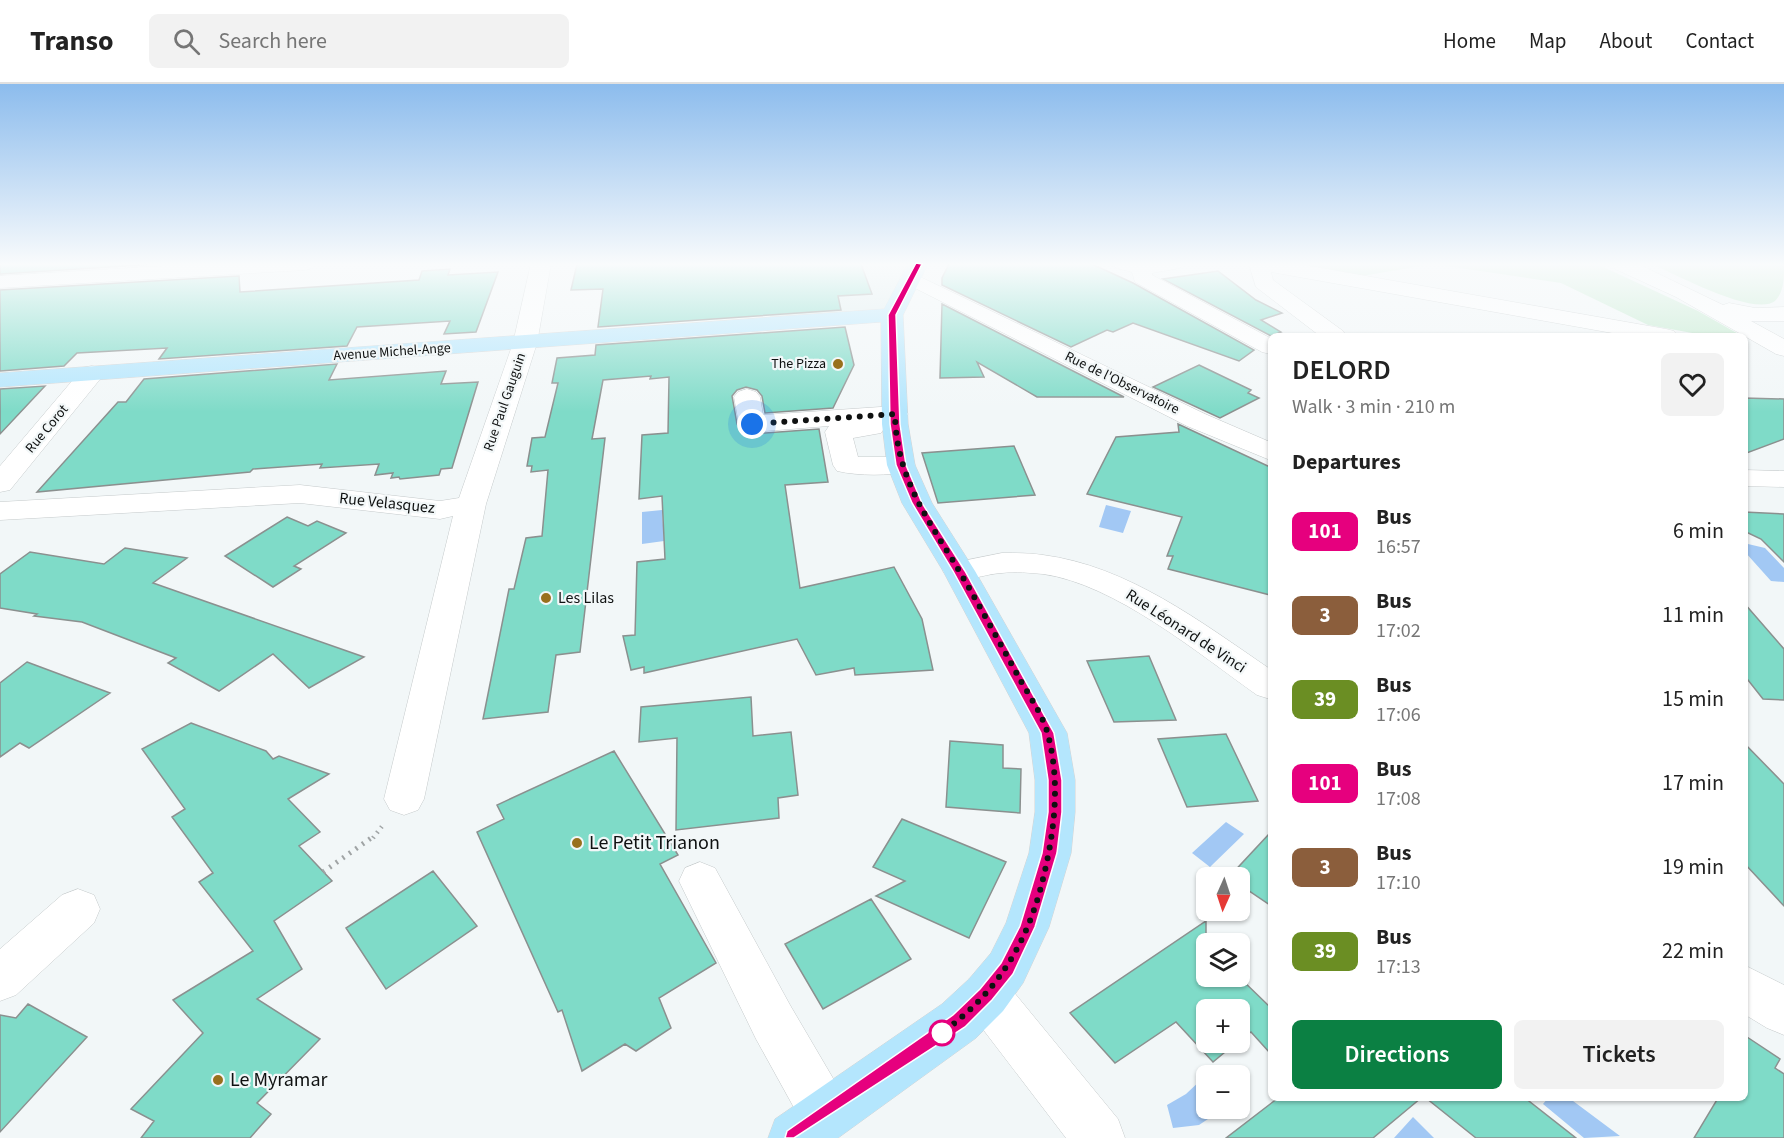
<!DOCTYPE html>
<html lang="en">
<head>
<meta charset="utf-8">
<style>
	:root { --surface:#fff; --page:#f2f2f2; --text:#222; --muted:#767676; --line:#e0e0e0; --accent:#0b8043 }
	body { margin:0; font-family:"Source Sans 3",sans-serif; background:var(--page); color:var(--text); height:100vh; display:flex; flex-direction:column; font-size:22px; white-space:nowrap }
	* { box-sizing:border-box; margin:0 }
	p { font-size:20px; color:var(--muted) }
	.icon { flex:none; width:33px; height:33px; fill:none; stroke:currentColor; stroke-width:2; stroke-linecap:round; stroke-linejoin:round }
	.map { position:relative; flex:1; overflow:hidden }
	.drawer { position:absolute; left:1268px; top:249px; width:480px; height:768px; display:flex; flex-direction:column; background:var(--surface); border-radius:9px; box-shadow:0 2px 4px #0004 }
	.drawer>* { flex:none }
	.badge { padding:0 12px; border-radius:9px; font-size:21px; line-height:39px }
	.needle { width:39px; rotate:183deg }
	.buttons { position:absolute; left:1196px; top:783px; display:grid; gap:12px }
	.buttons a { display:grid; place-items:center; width:54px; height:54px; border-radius:9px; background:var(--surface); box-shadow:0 2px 4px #0004; font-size:30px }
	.you { position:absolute; width:30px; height:30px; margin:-15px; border:4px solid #fff; border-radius:50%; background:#1a73e8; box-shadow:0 0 0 9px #1a73e833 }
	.map>.badge { position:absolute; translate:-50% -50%; box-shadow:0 0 0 3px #fff }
	h2 { padding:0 24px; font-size:22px; line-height:54px }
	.round { display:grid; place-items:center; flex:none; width:63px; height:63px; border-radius:9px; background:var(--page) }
	.summary { display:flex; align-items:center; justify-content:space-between; height:102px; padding:0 24px }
	h1 { font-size:28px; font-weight:600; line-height:45px }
	.primary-button { display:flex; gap:12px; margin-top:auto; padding:12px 24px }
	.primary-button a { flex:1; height:69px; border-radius:9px; background:var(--accent); color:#fff; font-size:24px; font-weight:600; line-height:69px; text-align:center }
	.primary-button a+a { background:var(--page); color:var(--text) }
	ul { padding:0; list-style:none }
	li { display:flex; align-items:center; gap:18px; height:84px; padding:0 24px }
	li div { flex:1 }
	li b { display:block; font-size:22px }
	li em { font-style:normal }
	li .badge { min-width:66px; font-weight:700; text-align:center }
	header { display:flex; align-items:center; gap:36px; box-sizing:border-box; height:84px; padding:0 30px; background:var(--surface); border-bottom:2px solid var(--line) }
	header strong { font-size:28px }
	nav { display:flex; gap:33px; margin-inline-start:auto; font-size:21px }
	.search { width:420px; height:54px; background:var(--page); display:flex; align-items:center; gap:15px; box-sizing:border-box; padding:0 21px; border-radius:9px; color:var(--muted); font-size:22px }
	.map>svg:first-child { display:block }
	.built { fill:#deedee }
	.green { fill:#bfe9cb }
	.water { fill:#a2c8f4 }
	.building { fill:#7fdbc8; stroke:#8b908f; stroke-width:1.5 }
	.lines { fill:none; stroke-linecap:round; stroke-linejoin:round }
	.minor-casing { stroke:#c5cacb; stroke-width:1 }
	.major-casing { stroke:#d4d4d4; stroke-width:1 }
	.path-far1 { stroke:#a0a4a5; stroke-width:4.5; stroke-dasharray:1.5 5; stroke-linecap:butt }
	.path { stroke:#a0a4a5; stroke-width:5; stroke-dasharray:2 6; stroke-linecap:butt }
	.minor { fill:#fff; fill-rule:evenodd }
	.major { fill:#b4e6fd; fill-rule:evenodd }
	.line { fill:#e6007e; stroke:#fff; stroke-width:1.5 }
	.walk { stroke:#0f1111; stroke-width:6; stroke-dasharray:0 10.8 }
	.poi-dot { fill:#99701d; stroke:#f2f7f8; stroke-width:2 }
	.stop-dot { fill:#fff; stroke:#e6007e; stroke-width:3 }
	.labels { text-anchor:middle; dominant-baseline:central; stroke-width:4.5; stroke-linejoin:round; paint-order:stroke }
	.far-street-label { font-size:14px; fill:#0f1111; stroke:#f2f7f8 }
	.far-poi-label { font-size:14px; fill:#0f1111; stroke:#f2f7f8; text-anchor:end }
	.street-label { font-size:16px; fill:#0f1111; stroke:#f2f7f8 }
	.poi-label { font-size:16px; fill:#0f1111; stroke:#f2f7f8; text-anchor:start }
	.near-poi-label { font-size:20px; fill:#0f1111; stroke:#f2f7f8; text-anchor:start }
</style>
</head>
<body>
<header>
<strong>Transo</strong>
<div class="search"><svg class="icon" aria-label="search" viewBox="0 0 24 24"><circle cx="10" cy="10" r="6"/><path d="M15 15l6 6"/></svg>Search here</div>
<nav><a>Home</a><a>Map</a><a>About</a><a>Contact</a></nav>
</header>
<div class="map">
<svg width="1784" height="1054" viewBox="0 0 1784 1054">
	<rect width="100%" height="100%" fill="#f2f7f8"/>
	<path class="built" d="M644 180H918L892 231 770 240 768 189Z"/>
	<path class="green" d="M1293 180H1597L1698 227 1742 252H1709L1648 241 1561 199 1433 180 1362 192Z
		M1652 180H1779L1784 182C1784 194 1784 208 1775 217 1754 233 1675 190 1652 180Z"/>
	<path class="water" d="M1106 421 1131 427 1123 449 1099 443Z
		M662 426 664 457 642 460V428Z
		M1748 460 1765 464 1784 484V498L1771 497 1745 468V463Z
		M1226 738 1244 750 1210 783 1192 769Z
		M1203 994 1206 995V1024L1223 1025 1199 1041 1173 1044 1167 1021 1186 1010Z
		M1548 1014H1569L1620 1052 1584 1054 1543 1020Z
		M1413 1033 1434 1054H1394Z"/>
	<path class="building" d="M0 180H156L0 190Z
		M577 180H861L872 210 838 212 841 226 598 243 603 205 571 206Z
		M949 180H1092L1133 199 1254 266 1239 277 1133 239 1113 248 1107 246 1071 263 942 201V194Z
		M450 185 448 191 498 188 476 248 444 250 450 237 357 243 347 262 159 275 167 264 77 269 64 282 0 287V206L239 192 240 208 419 196 422 187Z
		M1218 187 1256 216 1282 229 1261 236 1281 248 1271 252 1163 195Z
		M942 220 1124 313H1037L977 278 984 293 940 294Z
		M845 243 854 281 833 324 765 329 762 312 757 306 746 303 737 306 732 312 737 340 743 348 752 350 819 345 828 398 785 401 800 504 894 483 922 535 933 586 855 591 854 584 816 591 797 555 644 589V583L631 586 623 552 635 551 637 478 665 475 662 412 639 415 642 351 668 349 669 293 650 295 651 292 603 296 592 355 605 354 580 568 556 571 548 628 483 635 509 505H514L526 454 542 452 548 386 531 388 532 382H527L532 354 545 353 558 299H552L557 274 595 271 596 261Z
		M337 280 329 296 446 287 441 300 478 298 452 384 441 385 439 391 400 395 399 393 391 394 393 389 375 391 379 380 320 384 322 380 253 385 250 388 37 408 118 318H126L144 295Z
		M1199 281 1251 306 1248 309 1259 314 1220 334 1153 303Z
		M45 302 0 350V305Z
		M1744 314 1784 315V355L1744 370Z
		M1178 340 1270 383V511L1168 485 1173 472H1167L1182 433 1087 410 1116 353 1179 348Z
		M1014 362 1035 411 938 419 922 369Z
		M1744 428 1784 430V478L1761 455 1744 447Z
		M287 433 308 442 317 437 346 449 294 482 301 485 273 503 225 472Z
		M125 464 187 474 153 499 364 573 309 604 273 570 219 607 168 579 176 574 82 538 34 532 37 530 0 524V490L30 468 104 480Z
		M1744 519 1784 565V616L1763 615 1744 591Z
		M1149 572 1176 636 1114 638 1087 577Z
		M27 578 110 609 29 664 20 659 0 673V599Z
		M751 613 753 652 791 648 798 711 778 714 779 734 676 746 677 654 639 658 641 623Z
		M191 639 266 667 273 675 279 672 329 690 288 715 320 748 299 762 332 797 274 837 302 885 257 915 320 955 257 1019 271 1030 250 1054H141L154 1037 131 1025 203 949 173 916 253 867 199 798 213 789 172 733 185 725 142 665Z
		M1226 650 1258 717 1187 723 1158 655Z
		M950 657 1003 661V684L1021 685 1020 729 946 723Z
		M1744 659 1784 700V822L1744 779Z
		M614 667 678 771 660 780 716 879 659 914 671 944 636 967 625 960 582 987 562 926 558 928 477 748 504 735 497 721Z
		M902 735 1006 778 969 854 876 812 905 797 873 783Z
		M1270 749V821L1239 800V794L1229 793Z
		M433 787 477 842 386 905 346 844Z
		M871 815 911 875 823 925 785 860Z
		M1206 837V892H1238L1270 923V969L1251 948 1239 957V926H1206V958H1237L1213 978 1176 938 1115 979 1070 929Z
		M28 920 87 953 0 1048V931L16 934Z
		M1744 951 1780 975 1775 984 1784 990V1054H1694L1718 1014H1744Z
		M1278 1014H1421L1373 1054H1226Z
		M1426 1014H1525L1576 1054H1476Z"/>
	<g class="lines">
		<g class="minor-casing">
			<path id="minor" d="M197 180H315L312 184 305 186 0 204V192Z
				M531 180H551L537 259 486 420 424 715 418 726 404 731 390 726 384 715 453 432 440 435 300 419 0 436V418L300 401 440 417 459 414 513 259Z
				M1113 180H1183L1180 184 1152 189V191L1270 254V270L1262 268 1135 198 1132 188 1116 184Z
				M1249 180H1298L1666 245 1674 247 1677 252H1629L1271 188 1273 196 1343 247 1346 252H1320L1256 203Z
				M1610 180H1638L1723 221 1729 219 1755 224 1784 223V237H1751L1784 255V272L1776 270 1676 213 1613 184Z
				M910 188 1205 330 1270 358V376L1187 342 903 198 900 194 903 190Z
				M92 282 101 284 104 289 101 294 10 406 0 408V382L83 284Z
				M747 305 756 308 760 313 763 331 895 322 904 325 908 330 904 335 882 339 885 343 881 349 853 354 858 373H901L911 375 915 381 911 387C889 392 859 392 837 387L833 381 825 348 829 342 752 348 743 346 739 340 734 313 738 308Z
				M1744 386 1784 387V403L1744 402Z
				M1002 469C1016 469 1030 469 1043 471 1128 482 1201 538 1270 585V615L1257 611C1199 570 1115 500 1043 490 1030 489 1015 487 1002 489 983 490 967 499 948 494L943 487 948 480Z
				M700 778 715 784 790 921 844 1013 852 1031 844 1049C830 1054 822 1054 808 1049L756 955 679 797 685 784Z
				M78 805 94 811 100 825 94 839 16 911 0 917V865L62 811Z
				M1744 881 1784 901V951L1767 944 1744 930Z
				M986 888 1003 895 1118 1035 1125 1054H1066L969 927 962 911 969 895Z"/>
		</g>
		<g class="major-casing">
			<path id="major" d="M908 180H928L903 231 908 340 915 381 932 419 975 487 1067 649 1075 696V728L1071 769 1049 843 1023 899 1003 927 976 954 838 1054H768L775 1035 942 920 969 895 991 869 1006 839 1029 769 1035 728V696L1029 649 943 487 902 419 887 381 882 340 881 238 0 303V289L884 225Z"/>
		</g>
		<path class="path-far1" d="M373 754 383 741"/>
		<path class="path" d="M323 788 374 752"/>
		<use href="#minor" class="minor"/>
		<use href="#major" class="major"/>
	</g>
	<linearGradient id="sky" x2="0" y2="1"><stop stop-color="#8cbced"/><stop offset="0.55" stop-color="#f9fbfc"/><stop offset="1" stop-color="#f9fbfc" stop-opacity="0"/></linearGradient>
	<rect width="1784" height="328" fill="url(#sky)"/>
	<path class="line" d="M916 179 922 180 896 231 900 340 906 381 922 419 965 487 1054 649 1062 696V728L1057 769 1035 843 1013 890 992 916 965 943 794 1054H785L787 1047 953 931 980 905 1001 879 1020 842 1042 769 1048 728V696L1041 649 953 487 912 419 896 381 890 340 888 231Z"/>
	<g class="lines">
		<path class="walk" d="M752 340 895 330C896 388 922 427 952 475 975 513 996 552 1017 590 1027 609 1043 630 1048 651 1061 700 1054 751 1042 799 1026 863 994 912 940 950L942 949"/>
	</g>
	<g class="poi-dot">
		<circle cx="838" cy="280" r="6"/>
		<circle cx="546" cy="514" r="6"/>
		<circle cx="577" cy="759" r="6"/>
		<circle cx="218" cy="996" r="6"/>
	</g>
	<circle class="stop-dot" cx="942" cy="949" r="12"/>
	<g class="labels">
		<g class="far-street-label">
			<text transform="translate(392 268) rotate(-4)">Avenue Michel-Ange</text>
			<text transform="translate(1122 299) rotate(26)">Rue de l'Observatoire</text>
			<text transform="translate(505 318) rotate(-71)">Rue Paul Gauguin</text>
			<text transform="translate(47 345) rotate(-50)">Rue Corot</text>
		</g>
		<g class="far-poi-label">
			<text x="826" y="280">The Pizza</text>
		</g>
		<g class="street-label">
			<text transform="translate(387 419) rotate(6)">Rue Velasquez</text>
			<text transform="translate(1186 547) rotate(33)">Rue Léonard de Vinci</text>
		</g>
		<g class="poi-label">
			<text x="558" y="514">Les Lilas</text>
		</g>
		<g class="near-poi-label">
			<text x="589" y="759">Le Petit Trianon</text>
			<text x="230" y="996">Le Myramar</text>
		</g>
	</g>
</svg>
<div class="buttons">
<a><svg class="needle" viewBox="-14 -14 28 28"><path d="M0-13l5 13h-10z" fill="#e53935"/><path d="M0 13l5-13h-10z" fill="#767676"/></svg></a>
<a><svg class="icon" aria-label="layers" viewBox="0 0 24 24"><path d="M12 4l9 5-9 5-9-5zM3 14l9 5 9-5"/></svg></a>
<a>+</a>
<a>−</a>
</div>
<div class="you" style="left:752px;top:340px"></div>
<section class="drawer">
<div class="summary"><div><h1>DELORD</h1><p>Walk · 3 min · 210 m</p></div><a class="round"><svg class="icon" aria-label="heart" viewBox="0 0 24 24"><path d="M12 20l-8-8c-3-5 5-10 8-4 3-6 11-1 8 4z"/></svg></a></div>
<h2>Departures</h2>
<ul>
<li><span class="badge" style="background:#e6007e;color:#fff">101</span><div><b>Bus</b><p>16:57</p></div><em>6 min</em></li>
<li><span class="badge" style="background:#8b5e3c;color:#fff">3</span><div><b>Bus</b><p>17:02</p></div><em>11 min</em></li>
<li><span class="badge" style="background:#6b8e23;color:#fff">39</span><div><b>Bus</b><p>17:06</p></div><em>15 min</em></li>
<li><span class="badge" style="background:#e6007e;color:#fff">101</span><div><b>Bus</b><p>17:08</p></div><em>17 min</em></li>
<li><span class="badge" style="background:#8b5e3c;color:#fff">3</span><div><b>Bus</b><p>17:10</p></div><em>19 min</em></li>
<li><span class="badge" style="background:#6b8e23;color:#fff">39</span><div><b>Bus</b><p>17:13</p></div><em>22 min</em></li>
</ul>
<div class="primary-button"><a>Directions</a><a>Tickets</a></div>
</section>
</div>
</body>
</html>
